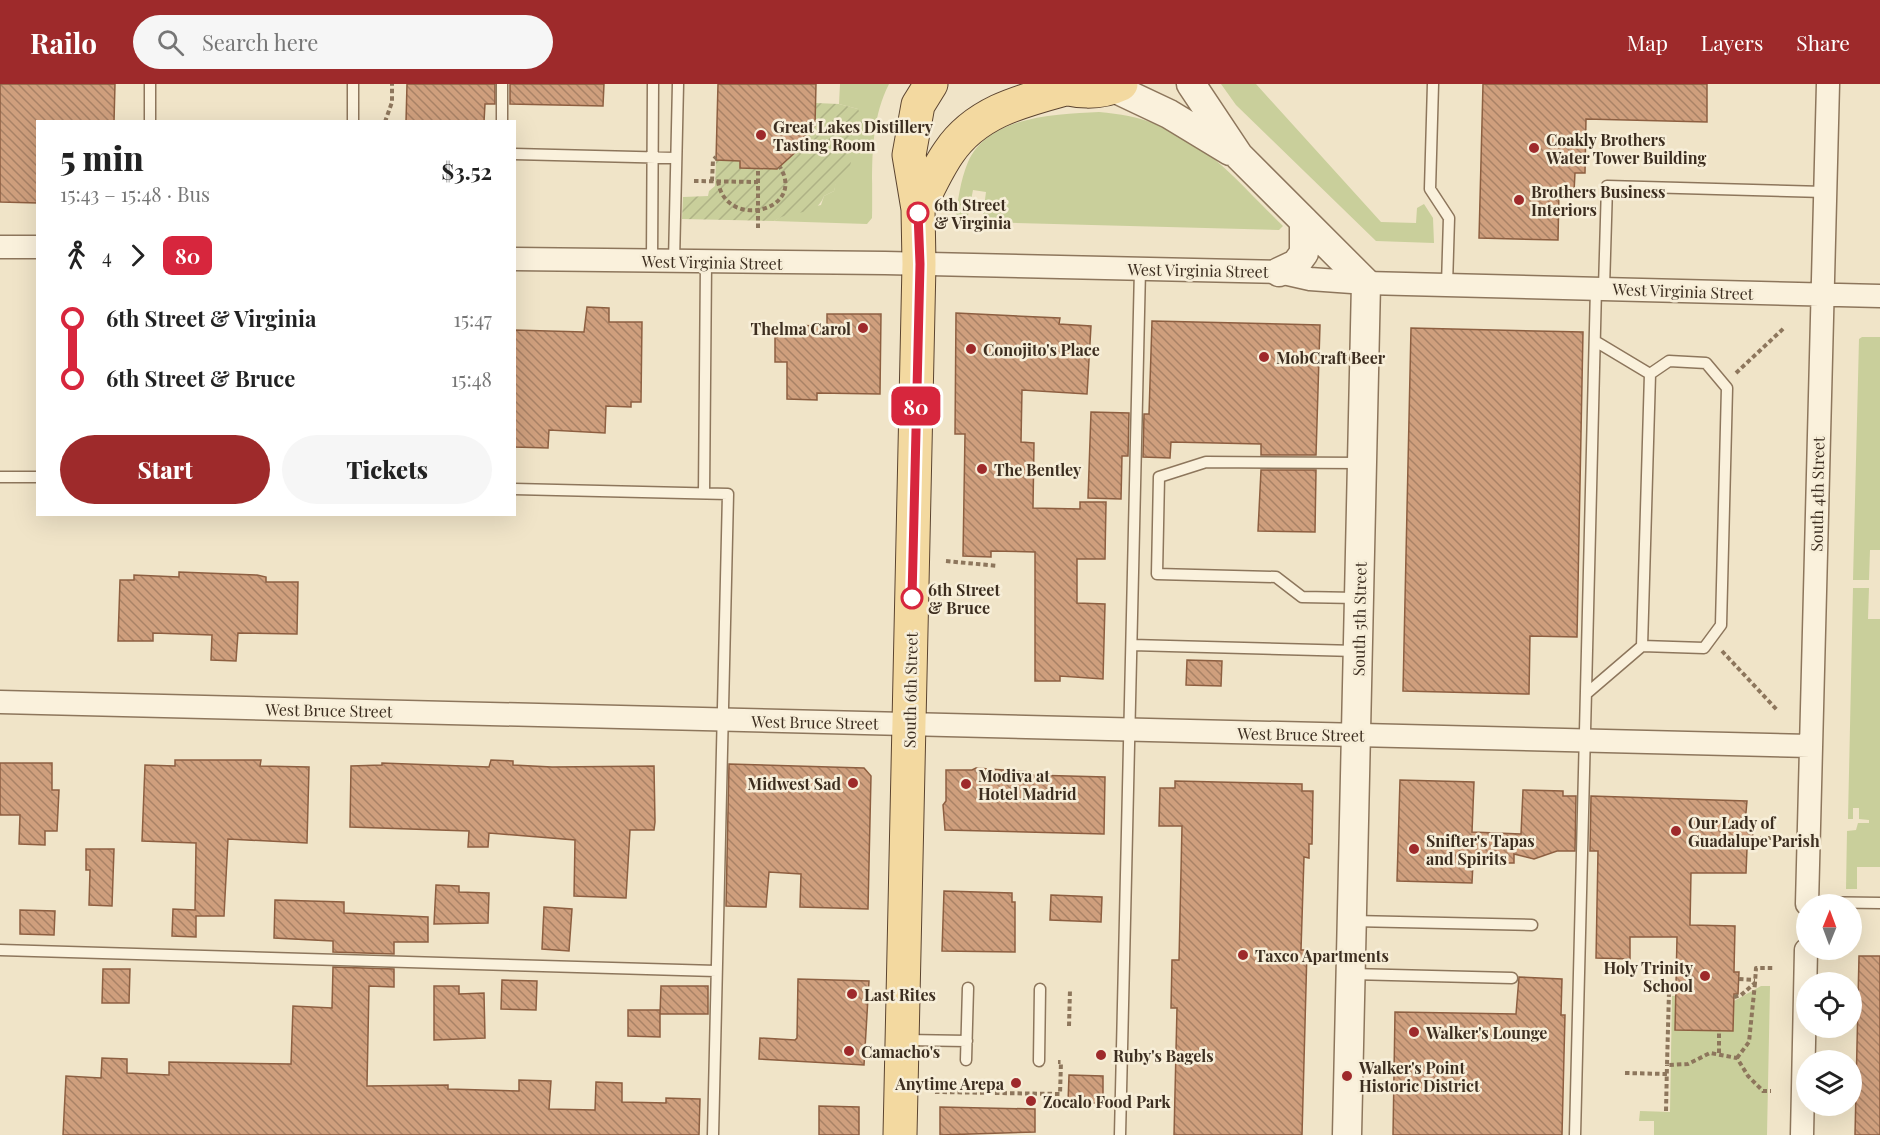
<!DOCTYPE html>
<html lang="en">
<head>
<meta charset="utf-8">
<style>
	:root { --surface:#fff; --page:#f6f6f6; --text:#222; --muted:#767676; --accent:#9e2a2b }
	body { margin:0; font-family:"Playfair Display",serif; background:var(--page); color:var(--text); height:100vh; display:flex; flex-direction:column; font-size:22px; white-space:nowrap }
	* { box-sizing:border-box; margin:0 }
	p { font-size:20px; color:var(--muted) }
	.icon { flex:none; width:33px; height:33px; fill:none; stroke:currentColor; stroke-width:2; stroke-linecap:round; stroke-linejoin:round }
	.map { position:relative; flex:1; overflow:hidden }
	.panel { position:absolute; left:36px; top:36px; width:480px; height:396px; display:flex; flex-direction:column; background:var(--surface); border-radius:0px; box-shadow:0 6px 24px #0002 }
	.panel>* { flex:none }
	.badge { padding:0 12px; border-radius:9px; font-size:21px; line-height:39px }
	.needle { width:39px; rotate:1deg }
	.buttons { position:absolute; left:1796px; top:810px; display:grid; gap:12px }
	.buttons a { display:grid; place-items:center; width:66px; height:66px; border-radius:50%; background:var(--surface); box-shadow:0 6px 24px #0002; font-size:30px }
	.map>.badge { position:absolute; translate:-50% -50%; box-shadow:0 0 0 3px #fff }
	.legs { display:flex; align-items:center; gap:9px; height:66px; padding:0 24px; font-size:20px }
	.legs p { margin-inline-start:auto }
	.overview { display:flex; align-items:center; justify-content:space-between; height:102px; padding:0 24px }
	h1 { font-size:33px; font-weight:800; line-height:45px }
	.button { display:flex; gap:12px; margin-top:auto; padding:12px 24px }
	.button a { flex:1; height:69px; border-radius:36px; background:var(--accent); color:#fff; font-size:24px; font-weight:800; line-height:69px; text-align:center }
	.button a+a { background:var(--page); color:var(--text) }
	ul { padding:0 24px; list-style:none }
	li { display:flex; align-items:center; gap:21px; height:60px; font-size:22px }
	li i { display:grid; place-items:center; width:9px; height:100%; margin:0 8px; background:currentColor }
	li i::after { content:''; width:15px; height:15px; margin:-8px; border:4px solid; border-radius:50%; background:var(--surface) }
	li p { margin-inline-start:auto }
	li:first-child i { background:linear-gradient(#0000 50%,currentColor 0) }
	li:last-child i { background:linear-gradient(currentColor 50%,#0000 0) }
	header { display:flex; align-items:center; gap:36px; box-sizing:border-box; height:84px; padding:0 30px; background:var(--accent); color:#fff }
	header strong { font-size:28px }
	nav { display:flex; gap:33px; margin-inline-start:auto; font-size:21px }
	.search { width:420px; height:54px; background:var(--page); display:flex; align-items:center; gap:15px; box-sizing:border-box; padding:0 21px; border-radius:33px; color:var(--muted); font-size:22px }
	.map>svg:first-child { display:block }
	.grass { fill:#c9cf9b }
	.garden { fill:url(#garden-furrows) }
	.building { fill:url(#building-back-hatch); stroke:#8d5f41; stroke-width:1.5 }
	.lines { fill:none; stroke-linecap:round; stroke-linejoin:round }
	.service-casing { stroke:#8d765c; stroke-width:13 }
	.minor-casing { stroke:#8d765c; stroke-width:25 }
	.tertiary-casing { stroke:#8d765c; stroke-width:31 }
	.primary-casing { stroke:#5b4430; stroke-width:35 }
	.path { stroke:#8d765c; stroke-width:4; stroke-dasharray:4.5 3; stroke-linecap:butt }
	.service { stroke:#faf1dc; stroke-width:10 }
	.minor { stroke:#faf1dc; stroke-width:22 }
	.tertiary { stroke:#faf1dc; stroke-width:28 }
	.primary { stroke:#f3d9a0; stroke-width:33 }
	.line-1-casing { stroke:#fff; stroke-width:14 }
	.line-1 { stroke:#d7263d; stroke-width:9 }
	.poi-dot { fill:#9e2a2b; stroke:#f7eed8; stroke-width:2 }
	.stop-1-dot { fill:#fff; stroke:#d7263d; stroke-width:3 }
	.labels { text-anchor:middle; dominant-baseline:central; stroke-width:5; stroke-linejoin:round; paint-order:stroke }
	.poi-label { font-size:16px; font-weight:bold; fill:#3d2e20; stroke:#f7eed8; text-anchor:start }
	.stop-label { font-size:16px; font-weight:bold; fill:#3d2e20; stroke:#f7eed8; text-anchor:start }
	.street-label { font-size:16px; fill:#3d2e20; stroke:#f7eed8 }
</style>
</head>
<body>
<header>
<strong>Railo</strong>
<div class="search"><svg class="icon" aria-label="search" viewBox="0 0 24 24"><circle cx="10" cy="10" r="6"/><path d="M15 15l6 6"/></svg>Search here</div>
<nav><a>Map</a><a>Layers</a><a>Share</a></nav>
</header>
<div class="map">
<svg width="1880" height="1051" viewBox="0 0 1880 1051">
	<defs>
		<pattern id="garden-furrows" width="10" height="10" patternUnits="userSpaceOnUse" patternTransform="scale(1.5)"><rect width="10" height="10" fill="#c9cf9b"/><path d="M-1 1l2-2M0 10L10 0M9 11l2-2" fill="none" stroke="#aeb285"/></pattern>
		<pattern id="building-back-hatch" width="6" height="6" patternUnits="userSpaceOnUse" patternTransform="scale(1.5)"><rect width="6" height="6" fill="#cf9f7d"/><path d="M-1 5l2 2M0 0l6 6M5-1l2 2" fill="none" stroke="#a98266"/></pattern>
	</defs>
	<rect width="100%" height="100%" fill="#f0e4c8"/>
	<path class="grass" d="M840 0H889C868 41 873 89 872 134L867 140 774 137 786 129 821 121 824 112 834 107 843 61 858 25 839 20Z
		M1221 0H1256L1381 138 1416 139 1417 124 1424 120 1433 134 1434 159 1376 157 1236 21Z
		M1099 28C1189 35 1223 83 1283 142L1279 146 982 138 986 108 973 106 967 137H955C958 117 960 97 968 78 988 32 1056 30 1099 28Z
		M1862 253H1880V466H1870L1869 496H1853L1859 255Z
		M1853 504H1869L1868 535H1880V783H1857V805H1846L1847 747 1856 746 1858 739H1869V736L1859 735V724H1853V735H1848Z
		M1761 902H1770L1767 1051H1654V1037H1639L1640 1027 1670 1028 1672 912H1675V946L1733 947 1734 917Z"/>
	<path class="garden" d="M816 19 839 20 858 25 865 42 858 57 843 62 851 78 848 90 837 96 834 107 824 112C815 135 796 123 774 137L682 135 683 113 708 112 709 107 715 102 716 76 740 77V84L777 85 799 65 796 61 815 42Z"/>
	<path class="building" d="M0 0H115L114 38H38V119L0 118Z
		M407 0H495V20H485L484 38H406Z
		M510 0H604L603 22 510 20Z
		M718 0H816L815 42 796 61 799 65 777 85 740 84V77L716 76Z
		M1483 0H1707V38L1586 35 1585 89H1575L1574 108H1559L1558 156 1479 154Z
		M587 223 609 224V238H642L641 318H631V323L606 322 605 349 549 346 548 364 514 363V246L584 248Z
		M956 229 1060 234 1059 240 1091 242 1087 310 1022 306 1021 358 1034 359 1033 424 1080 425V418H1106L1105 475H1077V519L1105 520 1103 595 1060 592V597H1035V468L991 467V473L963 472 965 350H955Z
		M827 230H881L880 310 817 309V316L787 315V278H775V241L827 242Z
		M1152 237 1320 241 1316 371H1261V360L1171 358 1170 374 1143 373 1144 330H1149Z
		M1411 244 1583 248 1577 553 1530 552 1529 610 1403 607Z
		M1091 328 1129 329 1128 372H1122L1121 415 1088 414Z
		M1261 386H1316L1315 448 1258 447Z
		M179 488 257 491 266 493V498H298L297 550 238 549 236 577 211 576 212 551 153 549V557H118L120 496H134V491L179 493Z
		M1187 576 1222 577 1221 602 1186 601Z
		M175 676H261L260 682 309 683 307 759 228 755 224 832H196V853L172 852 173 825 195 826 196 759 142 757 145 681 175 682Z
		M491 676 513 677V681L552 683 654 682 655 738 654 746H630L626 814 574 812 575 756 489 749 488 763H468L469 747 350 743 351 682 382 681V679L489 683Z
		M0 679H52V706H59L57 747H45V761L19 760 20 731H0Z
		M729 680 864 684 871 692 868 825 800 823 801 790 769 788 766 823 726 822Z
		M976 684 1031 688V691L1105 693 1104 750 945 746 943 721 946 717V686H972Z
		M1400 696 1474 698 1472 748 1521 750 1523 706 1563 707V712H1576L1575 767H1557L1534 775 1514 770V779H1473L1472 799 1397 797Z
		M1175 697 1302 700V707H1313L1312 760H1309V774L1304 773 1301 866H1307L1302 1051H1174L1177 924H1171L1172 876H1179L1182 742H1159L1160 704H1175Z
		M1591 712 1747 717 1745 740 1753 741 1752 766 1747 765 1746 789H1691L1690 841 1735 842 1734 888H1739L1738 910H1734L1733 947 1675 946 1677 853H1630V875L1596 874 1598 767H1590Z
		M86 765H114L112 822 89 821 90 786H86Z
		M436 801 459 802V808L489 809 488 839 434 840Z
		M944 807 1012 809V818H1015V868L942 867Z
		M1051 811 1102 813 1101 838 1050 836Z
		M275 816 344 818V829L428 833V858H394V870L333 868V857L274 854Z
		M544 823 572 825 569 867 542 865Z
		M20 826 55 827 54 851 20 850Z
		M1859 872H1880V1051H1855Z
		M333 883 394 885V903L369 902 367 1002 448 1001V1005L519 1007V996L551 997 549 1025 595 1026 596 998 622 999V1018L666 1019V1014L700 1015 699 1051H63L66 992 101 994 102 974 127 975V989L169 991V978L291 980 293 922 332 924Z
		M103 885H130L129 919H102Z
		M1519 893 1562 895 1561 931H1565L1562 1051H1393L1395 928 1516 930Z
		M798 895 869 897 864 981 759 975 760 954 795 956 797 954Z
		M502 896 537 897 536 926 501 925Z
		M434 902H459V910L484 909 485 954 434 956Z
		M661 902H708V930H660Z
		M628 926H660V953L628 952Z
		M1069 991 1103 992V1019H1068Z
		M819 1022 859 1023V1051H819Z
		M940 1023 1035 1025V1048L940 1051Z"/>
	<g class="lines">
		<g class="service-casing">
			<path id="service" d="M150 0V38
				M1433 0 1430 105 1449 134 1447 201
				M353 38V0
				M502 38V0
				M514 70 676 74
				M652 178 653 0
				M674 178 678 0
				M1604 204 1607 102 1824 108
				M1595 257 1650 290
				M0 393H38
				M514 405 728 410 713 1051
				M704 409 706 179
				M1357 514 1302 513 1276 493 1157 490 1159 393 1206 378 1362 379
				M1132 561 1356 567
				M1586 610 1642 562 1704 564 1721 541 1727 304 1706 279 1669 277 1650 290 1642 562
				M1807 818 1880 819
				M1353 837 1532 841
				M0 866 716 887
				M1351 890 1512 894
				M906 956 967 957
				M966 976 968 904
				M1039 977 1040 905
				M1120 1051 1140 185
				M1575 1051 1596 204"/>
		</g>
		<g class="minor-casing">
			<path id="minor" d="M0 163H38
				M514 175 885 179 1279 188 1310 195 1366 199 1880 212
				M0 618 1810 662
				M1807 820 1828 0
				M1802 1051 1806 866"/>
		</g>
		<g class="tertiary-casing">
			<path id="tertiary" d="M1191 0 1239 72 1366 199 1347 1051
				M1114 4 1169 30 1230 67
				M1279 188 1296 180 1304 169V137"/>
		</g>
		<g class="primary-casing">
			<path id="primary" d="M1052 0C1074 9 1100 10 1121 0
				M918 125C928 106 937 85 949 68 976 28 1021 17 1065 5
				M900 1051 919 180 918 125 909 71 918 21 931 0"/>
		</g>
		<path class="path" d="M385 38 392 18V0
			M694 97 758 98
			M712 97 713 76 716 73
			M718 97C725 147 807 127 780 83
			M758 144V85
			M1736 289 1784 244
			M946 477 998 482
			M1722 567 1777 626
			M1753 754H1776
			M1739 895 1755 896
			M1675 908 1669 907 1667 981 1688 980 1710 969 1737 974 1748 992 1763 1007H1771
			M1734 913 1741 911 1755 899 1756 884H1773
			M1069 942 1070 906
			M1719 969V947
			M1737 974 1749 958 1755 899
			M1625 989 1667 990
			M935 1008 1060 1010 1061 978H1058
			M1666 1027 1667 981"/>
		<use href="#service" class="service"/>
		<use href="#minor" class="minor"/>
		<use href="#tertiary" class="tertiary"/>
		<use href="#primary" class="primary"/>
	</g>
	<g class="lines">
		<g class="line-1-casing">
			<path id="line-1" d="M912 514 920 180 918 129"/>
		</g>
		<use href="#line-1" class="line-1"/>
	</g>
	<g class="poi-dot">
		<circle cx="761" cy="51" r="6"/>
		<circle cx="1534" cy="64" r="6"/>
		<circle cx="1519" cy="116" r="6"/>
		<circle cx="863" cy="244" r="6"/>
		<circle cx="971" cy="265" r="6"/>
		<circle cx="1264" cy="273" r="6"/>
		<circle cx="982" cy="385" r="6"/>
		<circle cx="853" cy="699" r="6"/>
		<circle cx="966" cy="700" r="6"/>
		<circle cx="1676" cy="747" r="6"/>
		<circle cx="1414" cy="765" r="6"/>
		<circle cx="1243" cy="871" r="6"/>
		<circle cx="1705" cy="892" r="6"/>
		<circle cx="852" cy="910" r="6"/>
		<circle cx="1414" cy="948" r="6"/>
		<circle cx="849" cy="967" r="6"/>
		<circle cx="1101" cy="971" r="6"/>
		<circle cx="1347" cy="992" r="6"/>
		<circle cx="1016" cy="999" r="6"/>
		<circle cx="1031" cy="1017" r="6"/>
	</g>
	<g class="stop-1-dot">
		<circle cx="918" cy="129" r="10"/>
		<circle cx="912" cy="514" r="10"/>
	</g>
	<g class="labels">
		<g class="poi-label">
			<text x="773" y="42">Great Lakes Distillery<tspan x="773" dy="18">Tasting Room</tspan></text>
			<text x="1546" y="55">Coakly Brothers<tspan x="1546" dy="18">Water Tower Building</tspan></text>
			<text x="1531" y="107">Brothers Business<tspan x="1531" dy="18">Interiors</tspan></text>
			<text x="851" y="244" text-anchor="end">Thelma Carol</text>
			<text x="983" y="265">Conojito's Place</text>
			<text x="1276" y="273">MobCraft Beer</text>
			<text x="994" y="385">The Bentley</text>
			<text x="978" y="691">Modiva at<tspan x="978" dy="18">Hotel Madrid</tspan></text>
			<text x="841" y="699" text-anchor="end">Midwest Sad</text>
			<text x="1688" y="738">Our Lady of<tspan x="1688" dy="18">Guadalupe Parish</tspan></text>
			<text x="1426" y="756">Snifter's Tapas<tspan x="1426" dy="18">and Spirits</tspan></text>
			<text x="1255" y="871">Taxco Apartments</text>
			<text x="1693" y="883" text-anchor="end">Holy Trinity<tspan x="1693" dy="18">School</tspan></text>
			<text x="864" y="910">Last Rites</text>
			<text x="1426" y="948">Walker's Lounge</text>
			<text x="861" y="967">Camacho's</text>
			<text x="1113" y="971">Ruby's Bagels</text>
			<text x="1359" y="983">Walker's Point<tspan x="1359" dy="18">Historic District</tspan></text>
			<text x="1004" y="999" text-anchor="end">Anytime Arepa</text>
			<text x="1043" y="1017">Zocalo Food Park</text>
		</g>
		<g class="stop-label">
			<text x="934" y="120">6th Street<tspan x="934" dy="18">&amp; Virginia</tspan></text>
			<text x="928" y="505">6th Street<tspan x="928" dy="18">&amp; Bruce</tspan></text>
		</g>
		<g class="street-label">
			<text transform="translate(712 178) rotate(1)">West Virginia Street</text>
			<text transform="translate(1198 186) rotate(1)">West Virginia Street</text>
			<text transform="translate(1683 207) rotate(2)">West Virginia Street</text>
			<text transform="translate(1817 410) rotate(-89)">South 4th Street</text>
			<text transform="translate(1359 535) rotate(-89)">South 5th Street</text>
			<text transform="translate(910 606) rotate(-89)">South 6th Street</text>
			<text transform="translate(329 626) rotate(1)">West Bruce Street</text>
			<text transform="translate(815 638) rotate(1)">West Bruce Street</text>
			<text transform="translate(1301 650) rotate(1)">West Bruce Street</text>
		</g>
	</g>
</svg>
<div class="buttons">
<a><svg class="needle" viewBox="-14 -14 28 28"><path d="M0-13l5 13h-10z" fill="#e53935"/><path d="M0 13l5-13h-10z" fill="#767676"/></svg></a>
<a><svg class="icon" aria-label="locate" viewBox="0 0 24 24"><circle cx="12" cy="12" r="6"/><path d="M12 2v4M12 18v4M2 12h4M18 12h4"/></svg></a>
<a><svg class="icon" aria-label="layers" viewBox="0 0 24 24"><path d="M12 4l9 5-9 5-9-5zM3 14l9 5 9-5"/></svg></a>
</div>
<b class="badge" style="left:916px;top:322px;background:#d7263d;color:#fff">80</b>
<section class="panel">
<div class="overview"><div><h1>5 min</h1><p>15:43 – 15:48 · Bus</p></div><b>$3.52</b></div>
<div class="legs"><svg class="icon" aria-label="walk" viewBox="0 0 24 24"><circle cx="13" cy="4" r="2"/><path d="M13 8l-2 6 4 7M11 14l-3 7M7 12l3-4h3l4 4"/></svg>4<svg class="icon" aria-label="forward" viewBox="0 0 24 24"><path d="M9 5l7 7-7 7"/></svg><b class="badge" style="background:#d7263d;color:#fff">80</b></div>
<ul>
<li><i style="color:#d7263d"></i><b>6th Street &amp; Virginia</b><p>15:47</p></li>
<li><i style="color:#d7263d"></i><b>6th Street &amp; Bruce</b><p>15:48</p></li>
</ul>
<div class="button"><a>Start</a><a>Tickets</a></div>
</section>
</div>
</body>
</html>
